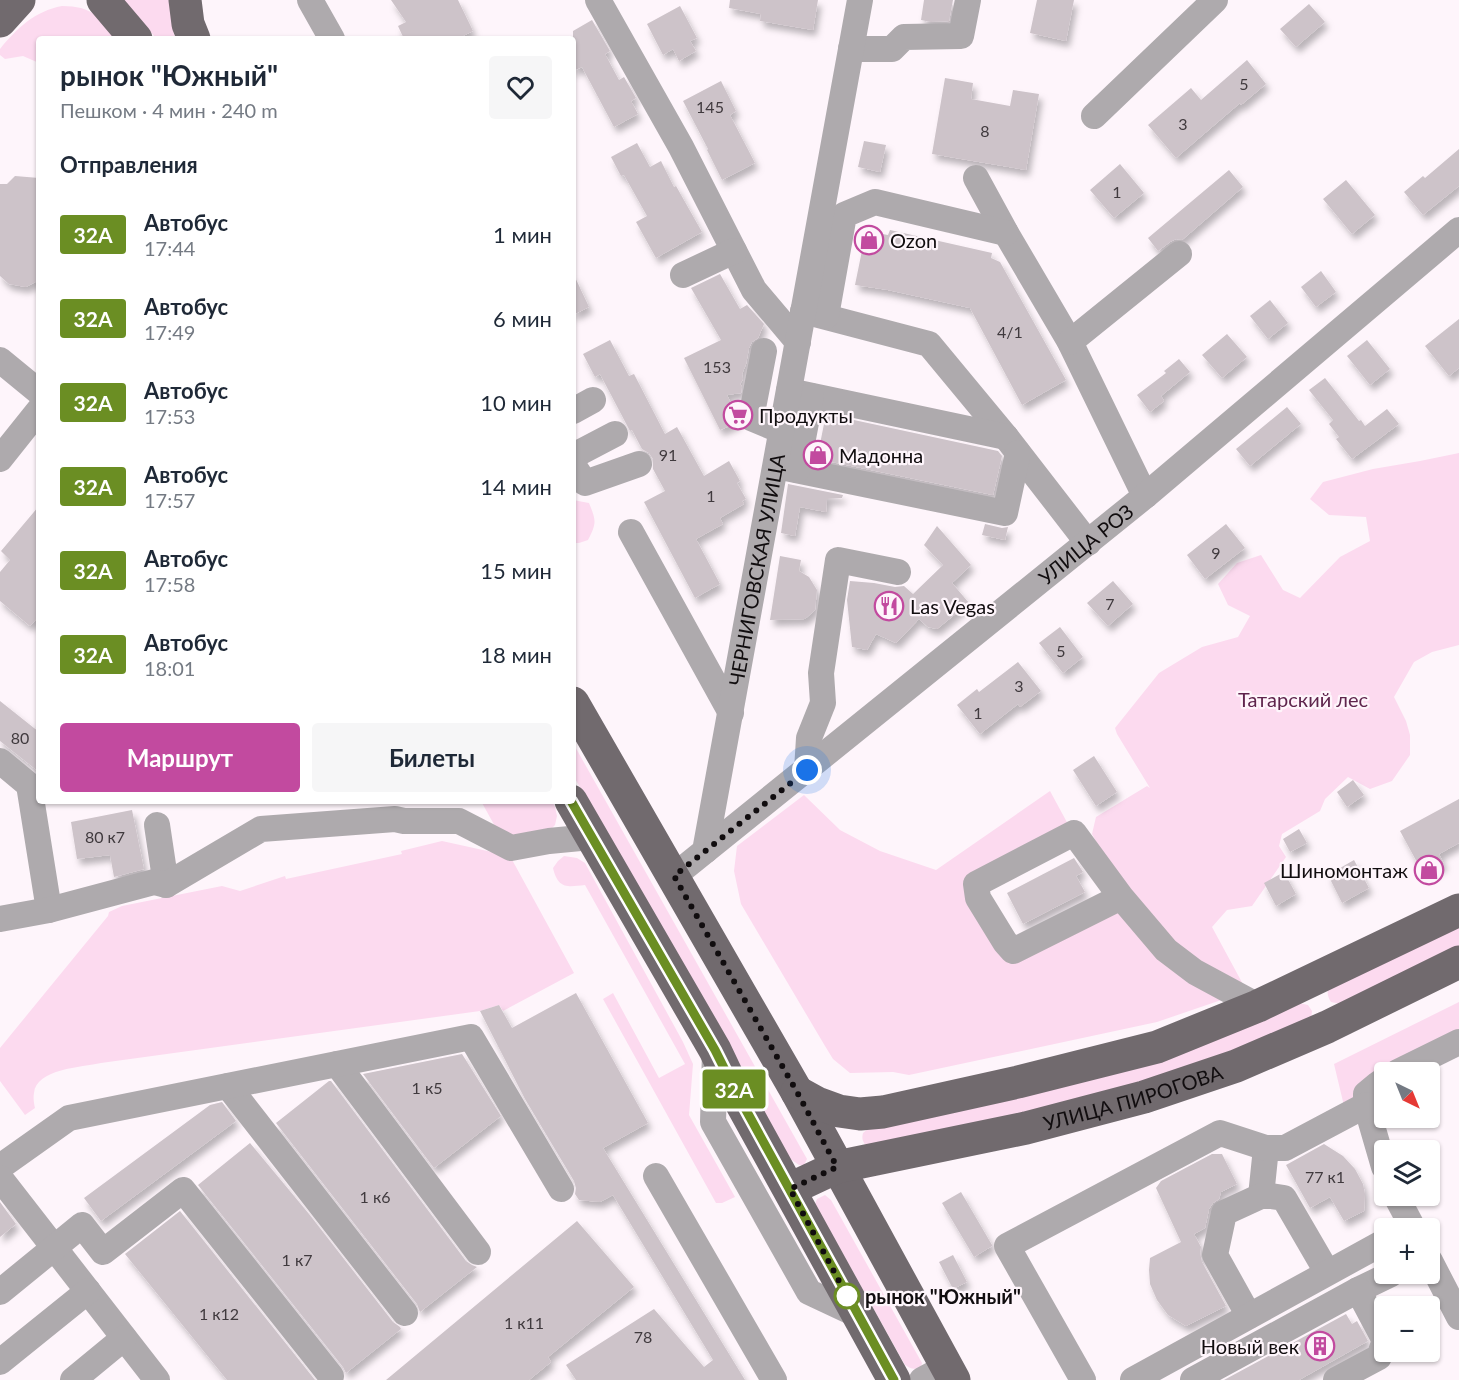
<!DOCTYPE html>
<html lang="ru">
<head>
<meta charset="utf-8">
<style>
	:root { --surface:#fff; --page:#f6f6f7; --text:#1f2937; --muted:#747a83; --accent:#c24a9f }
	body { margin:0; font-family:Lato,sans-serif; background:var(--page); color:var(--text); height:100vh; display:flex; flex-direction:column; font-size:22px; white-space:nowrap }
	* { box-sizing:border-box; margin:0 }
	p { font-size:20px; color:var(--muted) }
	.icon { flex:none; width:33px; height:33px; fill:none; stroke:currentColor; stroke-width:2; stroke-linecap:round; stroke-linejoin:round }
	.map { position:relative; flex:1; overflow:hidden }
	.panel { position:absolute; left:36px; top:36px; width:540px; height:768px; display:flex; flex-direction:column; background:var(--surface); border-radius:6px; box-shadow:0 2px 4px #0004 }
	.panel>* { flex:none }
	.badge { padding:0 12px; border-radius:4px; font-size:21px; line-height:39px }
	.needle { width:39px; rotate:137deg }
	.controls { position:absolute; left:1374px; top:1062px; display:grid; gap:12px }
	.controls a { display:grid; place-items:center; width:66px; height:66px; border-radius:6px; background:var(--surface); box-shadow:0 2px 4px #0004; font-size:30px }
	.you { position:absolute; width:30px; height:30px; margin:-15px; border:4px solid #fff; border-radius:50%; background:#1a73e8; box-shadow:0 0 0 9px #1a73e833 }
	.map>.badge { position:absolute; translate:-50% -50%; box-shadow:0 0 0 3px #fff }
	h2 { padding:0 24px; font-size:22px; line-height:54px }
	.round { display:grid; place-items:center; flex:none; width:63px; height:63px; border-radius:6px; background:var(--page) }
	.overview { display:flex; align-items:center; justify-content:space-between; height:102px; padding:0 24px }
	h1 { font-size:28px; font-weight:700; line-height:45px }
	.cta { display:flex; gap:12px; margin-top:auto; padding:12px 24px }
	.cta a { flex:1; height:69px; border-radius:6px; background:var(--accent); color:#fff; font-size:24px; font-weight:700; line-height:69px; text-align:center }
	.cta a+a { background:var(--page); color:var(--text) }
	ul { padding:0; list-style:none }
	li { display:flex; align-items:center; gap:18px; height:84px; padding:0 24px }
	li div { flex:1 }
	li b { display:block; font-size:22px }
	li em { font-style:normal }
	li .badge { min-width:66px; font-weight:700; text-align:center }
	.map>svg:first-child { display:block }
	.green { fill:#fcdaef }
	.building { fill:#cdc3c9; filter:url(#shadow) }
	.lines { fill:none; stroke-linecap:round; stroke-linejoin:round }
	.minor { stroke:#aeaaad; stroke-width:26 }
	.major { stroke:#716a6e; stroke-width:33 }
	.line-casing { stroke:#fff; stroke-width:14 }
	.line { stroke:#6b8e23; stroke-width:9 }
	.walk { stroke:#110d0f; stroke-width:6; stroke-dasharray:0 10.8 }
	.stop-dot { fill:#fff; stroke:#6b8e23; stroke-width:3 }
	.labels { text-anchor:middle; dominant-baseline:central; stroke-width:4.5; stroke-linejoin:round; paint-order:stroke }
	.number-label { font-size:16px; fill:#403a3e }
	.poi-label { font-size:20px; fill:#110d0f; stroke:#fef5fb; text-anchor:start }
	.street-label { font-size:20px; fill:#110d0f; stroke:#fef5fb }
	.park-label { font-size:20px; fill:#5f254d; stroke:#fef5fb }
	.stop-label { font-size:20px; font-weight:bold; fill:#110d0f; stroke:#fef5fb; text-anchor:start }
</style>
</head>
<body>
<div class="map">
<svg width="1459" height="1380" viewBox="0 0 1459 1380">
	<defs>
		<filter id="shadow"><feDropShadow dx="3.5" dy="6" stdDeviation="3" flood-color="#0004"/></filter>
	</defs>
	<rect width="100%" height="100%" fill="#fef5fb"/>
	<path class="green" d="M121 0H169L174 35 177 39H157Z
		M62 6C92 6 100 17 117 39H39V63L23 56 5 59 0 55V49C17 28 35 11 62 6Z
		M1459 453V645L1432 652 1414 662 1394 697 1406 721 1410 735V755L1392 781 1370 789 1348 777 1325 799 1320 811 1282 834 1279 846 1286 857 1252 906 1227 910 1212 927 1245 988 1172 947 1122 891 1092 834 1096 817 1147 786 1150 788 1117 734 1115 728 1159 673 1202 647 1238 637 1250 616 1228 605 1218 584 1237 563 1261 555 1283 590 1300 598 1340 557 1370 541 1366 517 1329 515 1310 499 1323 482 1373 469 1420 461Z
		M573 500 589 503C596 520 597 523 588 540L579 543H573Z
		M573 743 807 1159 804 1165H799L789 1158 573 775Z
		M1050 791 1069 826 972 877 1004 949 1119 904 1233 996 1157 1022 909 1075 893 1072 850 1073 833 1059 825 1046 741 904 734 871 737 846 804 795 840 830 880 851 936 870Z
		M481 801H552L555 807 557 816 555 825 549 831 519 837 497 830Z
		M442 841 510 856 574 973 503 1011 499 1005 480 1011 101 1063C82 1067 36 1069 34 1093 33 1098 34 1104 35 1108L25 1115 0 1081V1048L108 916 109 912 122 906 222 886 240 891 285 876 286 879 402 854 401 851Z
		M564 856 577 858 585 863 683 1042 693 1064 689 1115 735 1197 722 1203H716L603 999 613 993 659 1078 685 1064 585 885C567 887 558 889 553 868L558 861Z
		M1459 922V946L1341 1004 1331 1002C1328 997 1327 994 1328 989Z
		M1459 1002V1034L1360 1087 1345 1110 1334 1064Z
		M1299 1003 1308 1005 1312 1011 1311 1019 1172 1079 869 1149C864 1144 861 1140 863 1133L868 1129Z
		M825 1195 831 1200 922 1363 921 1367C914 1370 911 1369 905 1365L815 1204 817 1199Z"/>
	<path class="building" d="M391 0H458L473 31 457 39H404L398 26 406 22Z
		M730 0H818L813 30 760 21 761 14 729 8Z
		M924 0H953L949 21 931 22 921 20Z
		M1037 0H1074L1066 41 1030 33Z
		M1309 4 1325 22 1296 47 1280 29Z
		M680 6 697 38 690 41 696 51 679 61 673 49 663 55 647 24Z
		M592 20 610 51 605 54 619 80 624 77 636 98 631 101 638 114 614 127 582 67 573 71V31Z
		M1247 60 1266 84 1241 105 1240 103 1176 158 1148 125 1191 88 1201 100Z
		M945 78 973 83 971 99 1010 106 1013 90 1039 94 1026 170 932 154Z
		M721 81 736 111 730 115 755 163 722 180 707 150 708 149 683 101Z
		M864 141 886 145 880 172 858 167Z
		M637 143 650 167 661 161 674 187 676 186 702 232 656 258 636 222 647 216 624 175 621 176 611 157Z
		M1459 149V186L1423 215 1404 192 1423 176 1425 178Z
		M1120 164 1144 193 1114 218 1090 190Z
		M1229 170 1243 187 1182 240 1176 239 1170 242 1158 251 1148 238Z
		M15 176 39 178V280L26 287 9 284 0 276V184H7Z
		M1346 180 1375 215 1352 234 1323 199Z
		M890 230 992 253 991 258 1000 262 1066 380 1022 405 970 308 888 290 855 285 866 231 888 235Z
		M1321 271 1336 292 1316 307 1301 287Z
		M573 273 589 307 573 315Z
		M720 274 740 309 747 305 764 324 758 338 752 342 749 348 746 364 742 374 743 379 740 384 742 387 741 393 727 395 736 414 737 423 720 430 684 358 721 340 691 288Z
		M1270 300 1288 323 1268 339 1250 316Z
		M1459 319V368L1449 376 1425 346Z
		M1227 334 1247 357 1222 378 1202 355Z
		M610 340 629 376 634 374 665 434 677 427 704 476 729 461 740 481 737 483 746 499 742 501 744 504 720 518 723 524 696 539 720 584 695 598 644 502 665 491 653 469V459L649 453 642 449 632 430 630 431 600 374 595 377 583 354Z
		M1367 340 1390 369 1370 385 1347 356Z
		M1179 359 1190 372 1161 396 1164 401 1150 412 1137 395 1166 373 1164 371Z
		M1325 378 1359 421 1361 420 1365 426 1387 409 1399 424 1352 459 1336 439 1339 437 1329 424 1333 420 1309 390Z
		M1287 407 1301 424 1250 466 1236 449Z
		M826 414 998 451 1002 456 993 495 817 459Z
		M788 484 843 495 842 498 827 499 826 512 800 507 795 536 781 533Z
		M39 506V616L30 626 0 601V572L10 560 1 551Z
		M985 524 1002 528 1008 527 1005 540 982 535Z
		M1226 524 1245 548 1205 579 1187 555Z
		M937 526 971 565 952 583 969 603 937 629 928 627 919 619 896 643 876 634 867 650 852 647 847 600 850 581 874 583 895 587 904 586 913 594 943 565 924 545Z
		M780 556 801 560 799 571 809 577 817 590 815 610 805 619 770 620Z
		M1113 581 1133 604 1108 626 1087 603Z
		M1060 627 1083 657 1063 673 1039 643Z
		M1018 662 1041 691 1020 707 1018 704 980 734 957 705 977 689 979 692Z
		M0 701 39 732V772L0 741Z
		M1094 756 1117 792 1096 806 1073 770Z
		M1353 780 1364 795 1347 807 1337 792Z
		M1459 799V843L1439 854 1444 864 1424 875 1400 831Z
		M132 810 144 869 114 877 110 855 77 859 71 822Z
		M1299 829 1307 843 1290 852 1283 839Z
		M1074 858 1083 872 1076 876 1085 892 1023 924 1007 893Z
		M1354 860 1369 888 1342 903 1328 875Z
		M1284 872 1296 894 1276 906 1264 883Z
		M576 993 648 1123 603 1148 745 1380H576L566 1365 654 1309 704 1367 713 1360 613 1195 600 1202 579 1200 575 1194 576 1188 574 1181 525 1099 480 1011 499 1005 512 1028Z
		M462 1054 501 1116 434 1168 363 1074Z
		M329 1081H331L466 1261 472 1265 477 1267 420 1312 417 1304 276 1123Z
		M222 1102 236 1121 101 1221 84 1198 210 1105Z
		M250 1143 309 1214 393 1322 400 1327 401 1329 346 1373 343 1367 198 1185Z
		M1324 1144 1343 1156 1355 1169 1363 1184 1365 1194 1364 1211 1344 1221 1330 1197 1310 1208 1286 1165Z
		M1212 1154H1222L1237 1184 1221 1192 1219 1199 1213 1203 1209 1209 1205 1228 1194 1234 1201 1247 1200 1253 1202 1262 1226 1306 1186 1326 1168 1315 1157 1300 1150 1284 1149 1270 1150 1258 1181 1242 1156 1188 1161 1181Z
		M961 1192 992 1245V1246L974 1257 942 1203Z
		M0 1202 16 1224 0 1237Z
		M180 1211 315 1380H227L125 1254Z
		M577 1221 634 1287 548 1357 551 1362 529 1380H386Z
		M953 1255 967 1282 953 1289 939 1262Z
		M1346 1314 1352 1324 1357 1321 1368 1341 1299 1380H1224Z"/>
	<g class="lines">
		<g class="minor">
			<path d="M310 0 332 39"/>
			<path d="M598 0 681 147 754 290 798 342"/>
			<path d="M851 49H892L904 37 961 36 968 0"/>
			<path d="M1094 116 1215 0"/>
			<path d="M976 178 1006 233 1070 342 1145 496"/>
			<path d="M683 275 734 251"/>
			<path d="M803 311 929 344 1006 437 1088 543"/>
			<path d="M826 316 844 215 875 202 1006 233"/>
			<path d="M1070 342 1179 254"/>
			<path d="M764 351 751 418 782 431"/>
			<path d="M0 360 39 392"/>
			<path d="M789 391 1006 437"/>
			<path d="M573 411 593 400"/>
			<path d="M573 456 615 434"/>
			<path d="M0 459 39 410"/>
			<path d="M573 465 585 483 639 464"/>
			<path d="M776 466 1005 513 1018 453"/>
			<path d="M797 470 811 396"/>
			<path d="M631 532 731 713"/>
			<path d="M0 761 29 785 49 910"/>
			<path d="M807 770 809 738 823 703 821 673 838 560 898 572"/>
			<path d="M157 825 166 885"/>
			<path id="s1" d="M705 851 1145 496 1459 230"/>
			<path id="s2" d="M674 876 705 851 860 0"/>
			<path d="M1121 897 1013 951 1005 942 978 898 976 884 1074 833 1121 897 1166 950 1195 972 1258 1006"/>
			<path d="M0 919 49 910 154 882 166 885 261 829 395 819 404 821H459L511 848 549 841 591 837"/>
			<path d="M715 1051 713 1122 809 1292 858 1315"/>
			<path d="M337 1064 478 1252"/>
			<path d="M1398 1072 1459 1042"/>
			<path d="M1384 1080 1378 1084 1366 1094V1105L1384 1167"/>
			<path d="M228 1086 405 1313"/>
			<path d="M0 1167 69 1118 471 1037 561 1189"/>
			<path d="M656 1176 774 1380"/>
			<path d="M0 1178 157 1380"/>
			<path d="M1261 1196 1266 1148"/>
			<path d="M1396 1196 1413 1228"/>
			<path d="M1430 1261 1459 1317"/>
			<path d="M1358 1290 1391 1274"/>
			<path d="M0 1292 82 1225 103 1252 183 1190 331 1376"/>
			<path d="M1249 1316 1215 1255 1224 1213 1261 1196H1271L1284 1198 1327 1272"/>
			<path d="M0 1362 88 1291"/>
			<path d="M73 1380 124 1338"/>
			<path d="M922 1380 946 1367"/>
			<path d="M1083 1380 1007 1246 1220 1133 1266 1148H1285L1366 1105"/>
			<path d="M1133 1380 1384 1242"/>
			<path d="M1193 1380 1358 1290 1384 1339"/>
			<path d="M1336 1380 1379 1357 1384 1343"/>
		</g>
		<g class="major">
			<path d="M103 0 136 39"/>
			<path d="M185 0 188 24 194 39"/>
			<path d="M0 21 19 0"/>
			<path d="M573 703 797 1092 954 1380"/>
			<path d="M571 801 715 1050 734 1090 894 1380"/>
			<path d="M797 1092 817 1103 839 1111 860 1114 883 1112 1018 1082 1157 1047 1258 1006 1459 910"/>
			<path id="s3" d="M790 1189 837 1167 1026 1128 1144 1097 1236 1066 1327 1027 1459 962"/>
		</g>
	</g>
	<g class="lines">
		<g class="line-casing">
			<path id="line" d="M571 801 715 1050 735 1090 894 1380"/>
		</g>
		<use href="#line" class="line"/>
		<path class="walk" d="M807 770 674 876 797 1092 837 1167 790 1189 847 1296"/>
	</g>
	<defs>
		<g id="shop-ring" transform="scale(1.5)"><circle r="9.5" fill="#fef5fb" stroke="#c24a9f" stroke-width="1.5"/><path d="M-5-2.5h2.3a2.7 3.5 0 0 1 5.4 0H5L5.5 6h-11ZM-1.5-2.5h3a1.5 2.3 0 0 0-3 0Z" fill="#c24a9f"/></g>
		<g id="supermarket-ring" transform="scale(1.5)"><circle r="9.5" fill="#fef5fb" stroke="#c24a9f" stroke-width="1.5"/><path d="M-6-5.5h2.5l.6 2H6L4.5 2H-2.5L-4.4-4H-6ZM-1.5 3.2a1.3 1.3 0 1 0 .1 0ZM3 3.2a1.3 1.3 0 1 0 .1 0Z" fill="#c24a9f"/></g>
		<g id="restaurant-ring" transform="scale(1.5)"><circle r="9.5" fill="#fef5fb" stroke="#c24a9f" stroke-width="1.5"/><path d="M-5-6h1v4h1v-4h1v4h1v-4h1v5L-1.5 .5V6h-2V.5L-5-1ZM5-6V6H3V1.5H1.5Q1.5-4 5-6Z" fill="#c24a9f"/></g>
		<g id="building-ring" transform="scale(1.5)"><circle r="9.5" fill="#fef5fb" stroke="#c24a9f" stroke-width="1.5"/><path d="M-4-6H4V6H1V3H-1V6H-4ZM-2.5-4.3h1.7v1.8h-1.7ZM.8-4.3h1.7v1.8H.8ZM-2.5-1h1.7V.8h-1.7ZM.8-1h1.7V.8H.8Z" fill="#c24a9f"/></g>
	</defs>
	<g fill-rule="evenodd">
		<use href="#shop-ring" x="869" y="240"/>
		<use href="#supermarket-ring" x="738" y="415"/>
		<use href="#shop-ring" x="818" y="455"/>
		<use href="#restaurant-ring" x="889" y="606"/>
		<use href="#shop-ring" x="1429" y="870"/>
		<use href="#building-ring" x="1320" y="1346"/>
	</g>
	<circle class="stop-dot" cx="847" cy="1296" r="12"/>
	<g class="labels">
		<g class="number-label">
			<text x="1244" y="83">5</text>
			<text x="710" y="106">145</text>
			<text x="1183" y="123">3</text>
			<text x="985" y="130">8</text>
			<text x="1117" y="191">1</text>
			<text x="1010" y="331">4/1</text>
			<text x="717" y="366">153</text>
			<text x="668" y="454">91</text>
			<text x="711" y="495">1</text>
			<text x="1216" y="552">9</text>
			<text x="1110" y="603">7</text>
			<text x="1061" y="650">5</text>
			<text x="1019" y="685">3</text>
			<text x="978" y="712">1</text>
			<text x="20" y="737">80</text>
			<text x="105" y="836">80 к7</text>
			<text x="427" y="1087">1 к5</text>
			<text x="1325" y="1176">77 к1</text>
			<text x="375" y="1196">1 к6</text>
			<text x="297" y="1259">1 к7</text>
			<text x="219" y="1313">1 к12</text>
			<text x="524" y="1322">1 к11</text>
			<text x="643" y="1336">78</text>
		</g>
		<g class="poi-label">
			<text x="890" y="240">Ozon</text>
			<text x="759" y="415">Продукты</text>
			<text x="839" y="455">Мадонна</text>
			<text x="910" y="606">Las Vegas</text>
			<text x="1408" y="870" text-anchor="end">Шиномонтаж</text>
			<text x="1299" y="1346" text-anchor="end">Новый век</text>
		</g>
		<g class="street-label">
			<text stroke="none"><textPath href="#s1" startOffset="489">УЛИЦА РОЗ</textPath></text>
			<text stroke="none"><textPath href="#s2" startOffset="326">ЧЕРНИГОВСКАЯ УЛИЦА</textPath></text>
			<text stroke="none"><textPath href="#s3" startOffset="356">УЛИЦА ПИРОГОВА</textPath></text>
		</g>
		<g class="park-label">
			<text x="1303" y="699">Татарский лес</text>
		</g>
		<g class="stop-label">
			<text x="865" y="1296">рынок "Южный"</text>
		</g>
	</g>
</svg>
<div class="controls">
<a><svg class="needle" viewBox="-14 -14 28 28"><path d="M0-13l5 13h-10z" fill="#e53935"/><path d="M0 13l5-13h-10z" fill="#747a83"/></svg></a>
<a><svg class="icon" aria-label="layers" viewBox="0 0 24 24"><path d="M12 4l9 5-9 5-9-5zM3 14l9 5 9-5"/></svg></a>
<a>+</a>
<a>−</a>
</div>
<div class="you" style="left:807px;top:770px"></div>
<b class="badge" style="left:734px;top:1089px;background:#6b8e23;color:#fff">32A</b>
<section class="panel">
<div class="overview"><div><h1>рынок &quot;Южный&quot;</h1><p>Пешком · 4 мин · 240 m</p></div><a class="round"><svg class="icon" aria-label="heart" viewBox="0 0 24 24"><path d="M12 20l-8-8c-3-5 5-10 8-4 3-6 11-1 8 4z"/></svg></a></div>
<h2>Отправления</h2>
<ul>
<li><span class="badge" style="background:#6b8e23;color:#fff">32A</span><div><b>Автобус</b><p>17:44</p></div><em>1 мин</em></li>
<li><span class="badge" style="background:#6b8e23;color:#fff">32A</span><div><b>Автобус</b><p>17:49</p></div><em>6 мин</em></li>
<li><span class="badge" style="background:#6b8e23;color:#fff">32A</span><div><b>Автобус</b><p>17:53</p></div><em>10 мин</em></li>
<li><span class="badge" style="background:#6b8e23;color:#fff">32A</span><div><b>Автобус</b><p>17:57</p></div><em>14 мин</em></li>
<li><span class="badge" style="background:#6b8e23;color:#fff">32A</span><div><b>Автобус</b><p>17:58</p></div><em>15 мин</em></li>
<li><span class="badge" style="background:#6b8e23;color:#fff">32A</span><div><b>Автобус</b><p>18:01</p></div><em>18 мин</em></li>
</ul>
<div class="cta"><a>Маршрут</a><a>Билеты</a></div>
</section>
</div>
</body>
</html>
